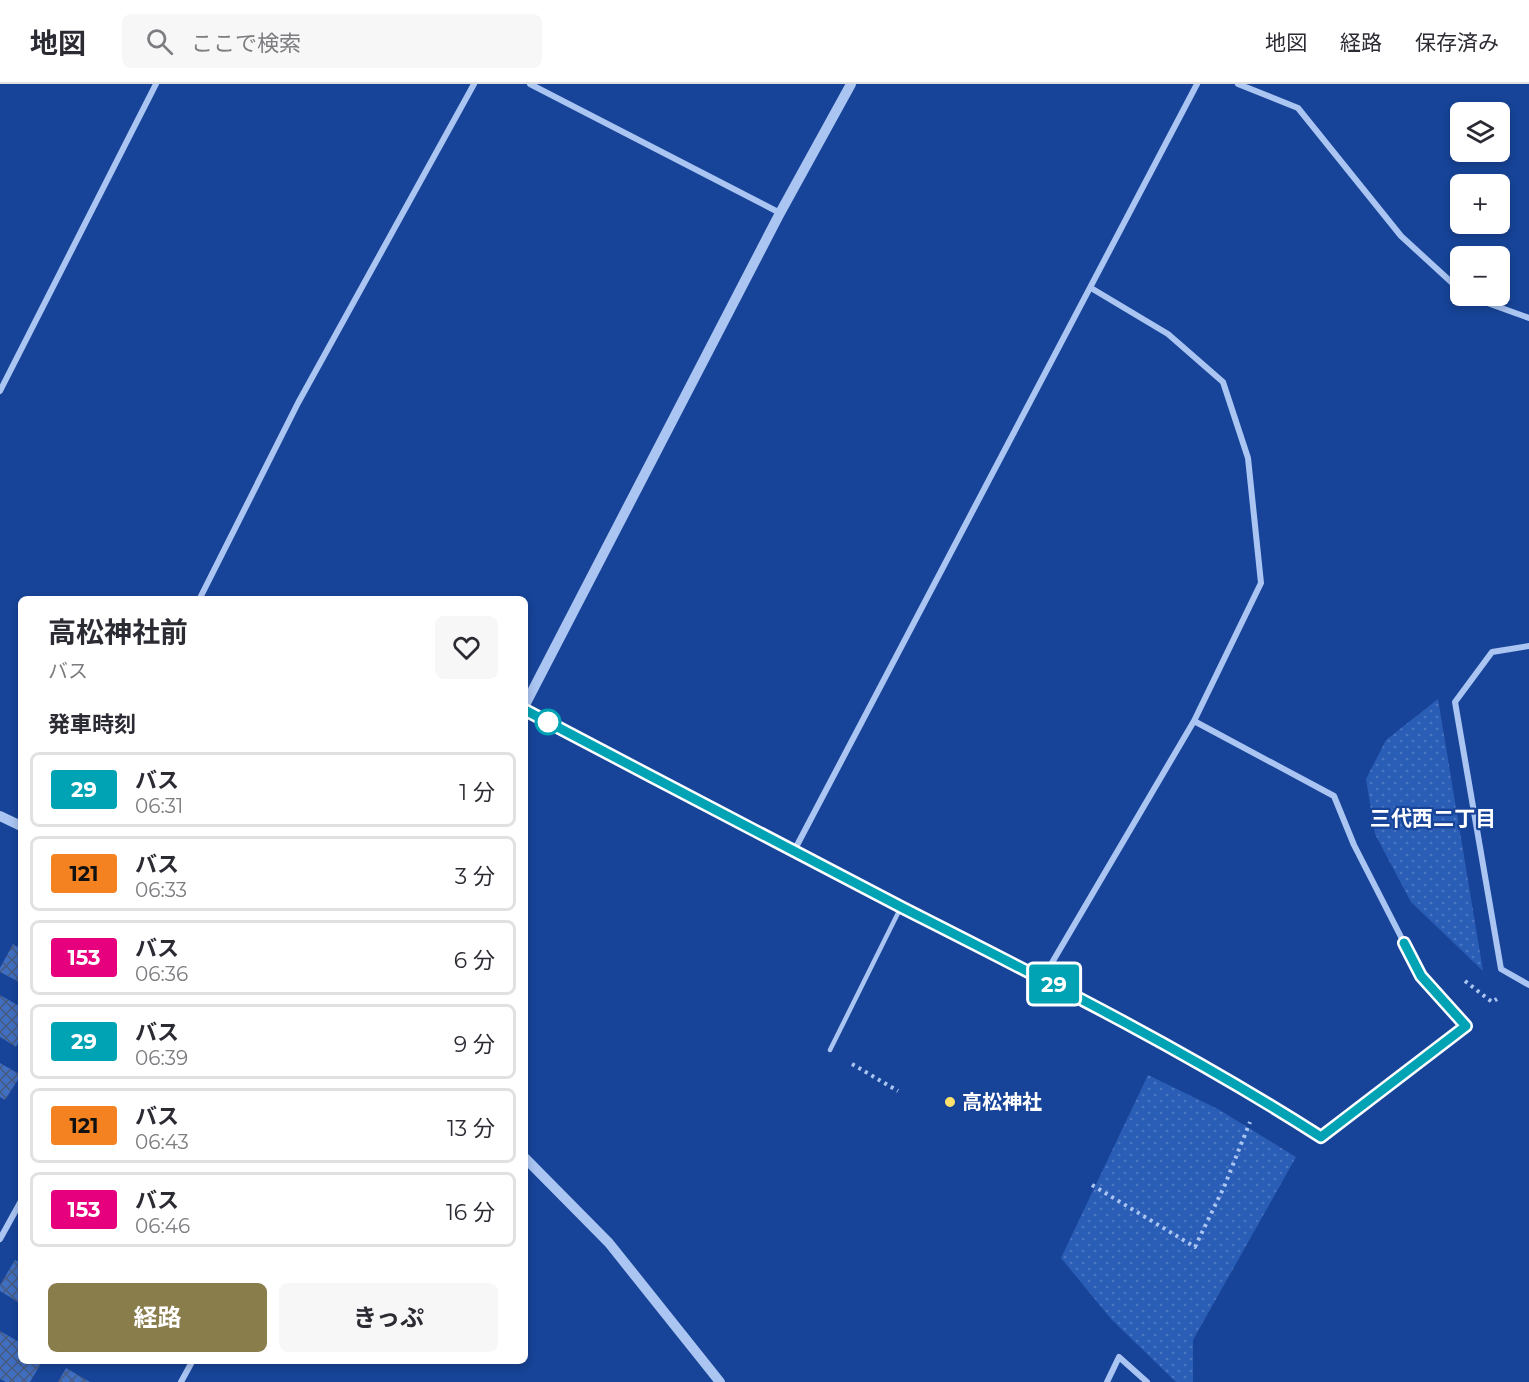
<!DOCTYPE html>
<html lang="ja">
<head>
<meta charset="utf-8">
<style>
	:root { --surface:#fff; --page:#f7f7f7; --text:#2b2b33; --muted:#7c7c81; --line:#e1e1e2; --accent:#8a7d4c }
	body { margin:0; font-family:Montserrat,"Noto Sans JP",sans-serif; background:var(--page); color:var(--text); height:100vh; display:flex; flex-direction:column; font-size:22px; white-space:nowrap }
	* { box-sizing:border-box; margin:0 }
	p { font-size:20px; color:var(--muted) }
	.icon { flex:none; width:33px; height:33px; fill:none; stroke:currentColor; stroke-width:2; stroke-linecap:round; stroke-linejoin:round }
	.map { position:relative; flex:1; overflow:hidden }
	.panel { position:absolute; left:18px; top:512px; width:510px; height:768px; display:flex; flex-direction:column; background:var(--surface); border-radius:9px; box-shadow:0 3px 9px #0003 }
	.panel>* { flex:none }
	.badge { padding:0 12px; border-radius:4px; font-size:21px; line-height:39px }
	.buttons { position:absolute; left:1450px; top:18px; display:grid; gap:12px }
	.buttons a { display:grid; place-items:center; width:60px; height:60px; border-radius:9px; background:var(--surface); box-shadow:0 3px 9px #0003; font-size:30px }
	.map>.badge { position:absolute; translate:-50% -50%; box-shadow:0 0 0 3px #fff }
	h2 { padding:0 30px; font-size:22px; line-height:54px }
	.round { display:grid; place-items:center; flex:none; width:63px; height:63px; border-radius:9px; background:var(--page) }
	.summary { display:flex; align-items:center; justify-content:space-between; height:102px; padding:0 30px }
	h1 { font-size:28px; font-weight:700; line-height:45px }
	.action { display:flex; gap:12px; margin-top:auto; padding:12px 30px }
	.action a { flex:1; height:69px; border-radius:9px; background:var(--accent); color:#fff; font-size:24px; font-weight:700; line-height:69px; text-align:center }
	.action a+a { background:var(--page); color:var(--text) }
	ul { padding:0; list-style:none }
	li { display:flex; align-items:center; gap:18px; height:75px; margin:0 12px 9px; padding:0 18px; border:3px solid var(--line); border-radius:9px }
	li div { flex:1 }
	li b { display:block; font-size:22px }
	li em { font-style:normal }
	li .badge { min-width:66px; font-weight:700; text-align:center }
	header { display:flex; align-items:center; gap:36px; box-sizing:border-box; height:84px; padding:0 30px; background:var(--surface); border-bottom:2px solid var(--line) }
	header strong { font-size:28px }
	nav { display:flex; gap:33px; margin-inline-start:auto; font-size:21px }
	.search { width:420px; height:54px; background:var(--page); display:flex; align-items:center; gap:15px; box-sizing:border-box; padding:0 21px; border-radius:9px; color:var(--muted); font-size:22px }
	.map>svg:first-child { display:block }
	.park { fill:url(#park-dots) }
	.building { fill:url(#building-cross-hatch) }
	.lines { fill:none; stroke-linecap:round; stroke-linejoin:round }
	.path { stroke:#abc5f2; stroke-width:4; stroke-dasharray:3 4.5; stroke-linecap:butt }
	.service { stroke:#abc5f2; stroke-width:4.5 }
	.minor { stroke:#abc5f2; stroke-width:6 }
	.tertiary { stroke:#abc5f2; stroke-width:10 }
	.line-casing { stroke:#fff; stroke-width:14 }
	.line { stroke:#00a3b4; stroke-width:9 }
	.stop-dot { fill:#fff; stroke:#00a3b4; stroke-width:3 }
	.poi-dot { fill:#ffe16b; stroke:#174498; stroke-width:2 }
	.labels { text-anchor:middle; dominant-baseline:central; stroke-width:4.5; stroke-linejoin:round; paint-order:stroke }
	.poi-label { font-size:20px; font-weight:bold; fill:#fff; stroke:#174498; text-anchor:start }
	.neighbourhood-label { font-size:21px; font-weight:bold; fill:#fff; stroke:#174498 }
</style>
</head>
<body>
<header>
<strong>地図</strong>
<div class="search"><svg class="icon" aria-label="search" viewBox="0 0 24 24"><circle cx="10" cy="10" r="6"/><path d="M15 15l6 6"/></svg>ここで検索</div>
<nav><a>地図</a><a>経路</a><a>保存済み</a></nav>
</header>
<div class="map">
<svg width="1529" height="1298" viewBox="0 0 1529 1298">
	<defs>
		<pattern id="park-dots" width="8" height="8" patternUnits="userSpaceOnUse" patternTransform="scale(1.5)"><rect width="8" height="8" fill="#2a5db6"/><path d="M2 2h.1M6 6h.1" fill="none" stroke="#4a75c1" stroke-width="1.8" stroke-linecap="round"/></pattern>
		<pattern id="building-cross-hatch" width="8" height="8" patternUnits="userSpaceOnUse" patternTransform="scale(1.5)"><rect width="8" height="8" fill="#406ec0"/><path d="M0 0l8 8M0 8l8-8" fill="none" stroke="#475b80"/></pattern>
	</defs>
	<rect width="100%" height="100%" fill="#174498"/>
	<path class="park" d="M1438 615 1483 887 1411 818 1375 750 1366 695 1386 656Z
		M1148 991 1218 1025 1296 1073 1193 1256V1298H1176L1112 1236 1061 1174Z"/>
	<path class="building" d="M13 860 21 865V899L0 888V884Z
		M0 911 21 923V952L16 963 0 953Z
		M0 979 21 991 5 1016 0 1013Z
		M15 1176 21 1179V1220L0 1207V1201Z
		M0 1247 21 1259V1276H43L30 1298H6L0 1295Z
		M66 1284 90 1298H58Z"/>
	<g class="lines">
		<path class="path" d="M1465 897 1492 918 1497 915
			M852 980 898 1007
			M1092 1101 1195 1163 1224 1103 1250 1038"/>
		<path class="service" d="M830 966 901 823"/>
		<path class="minor" d="M530 0 780 129
			M1238 0 1298 24 1401 152 1461 207
			M1468 212 1529 234
			M0 307 156 0
			M200 514 298 319 474 0
			M1529 562 1492 568 1455 618 1501 885 1529 901
			M525 626 901 823 1043 894 1260 1014 1321 1053 1466 942 1421 892 1354 761 1334 712 1194 637
			M794 767 1197 0
			M1043 894 1194 637 1261 499 1248 374 1223 298 1168 250 1091 204
			M0 1155 21 1117
			M181 1298 193 1276
			M1107 1298 1119 1273 1147 1298"/>
		<path class="tertiary" d="M525 621 780 129 851 0
			M0 732 21 742
			M525 1074 609 1159 720 1298"/>
	</g>
	<g class="lines">
		<g class="line-casing">
			<path id="line" d="M525 626C651 692 777 759 903 824 1045 896 1187 967 1321 1053L1466 942 1421 892 1404 859"/>
		</g>
		<use href="#line" class="line"/>
	</g>
	<circle class="stop-dot" cx="548" cy="638" r="12"/>
	<circle class="poi-dot" cx="950" cy="1018" r="6"/>
	<g class="labels">
		<g class="poi-label">
			<text x="962" y="1018">高松神社</text>
		</g>
		<g class="neighbourhood-label">
			<text x="1433" y="734">三代西二丁目</text>
		</g>
	</g>
</svg>
<div class="buttons">
<a><svg class="icon" aria-label="layers" viewBox="0 0 24 24"><path d="M12 4l9 5-9 5-9-5zM3 14l9 5 9-5"/></svg></a>
<a>+</a>
<a>−</a>
</div>
<b class="badge" style="left:1054px;top:900px;background:#00a3b4;color:#fff">29</b>
<section class="panel">
<div class="summary"><div><h1>高松神社前</h1><p>バス</p></div><a class="round"><svg class="icon" aria-label="heart" viewBox="0 0 24 24"><path d="M12 20l-8-8c-3-5 5-10 8-4 3-6 11-1 8 4z"/></svg></a></div>
<h2>発車時刻</h2>
<ul>
<li><span class="badge" style="background:#00a3b4;color:#fff">29</span><div><b>バス</b><p>06:31</p></div><em>1 分</em></li>
<li><span class="badge" style="background:#f58220;color:#111">121</span><div><b>バス</b><p>06:33</p></div><em>3 分</em></li>
<li><span class="badge" style="background:#e6007e;color:#fff">153</span><div><b>バス</b><p>06:36</p></div><em>6 分</em></li>
<li><span class="badge" style="background:#00a3b4;color:#fff">29</span><div><b>バス</b><p>06:39</p></div><em>9 分</em></li>
<li><span class="badge" style="background:#f58220;color:#111">121</span><div><b>バス</b><p>06:43</p></div><em>13 分</em></li>
<li><span class="badge" style="background:#e6007e;color:#fff">153</span><div><b>バス</b><p>06:46</p></div><em>16 分</em></li>
</ul>
<div class="action"><a>経路</a><a>きっぷ</a></div>
</section>
</div>
</body>
</html>
